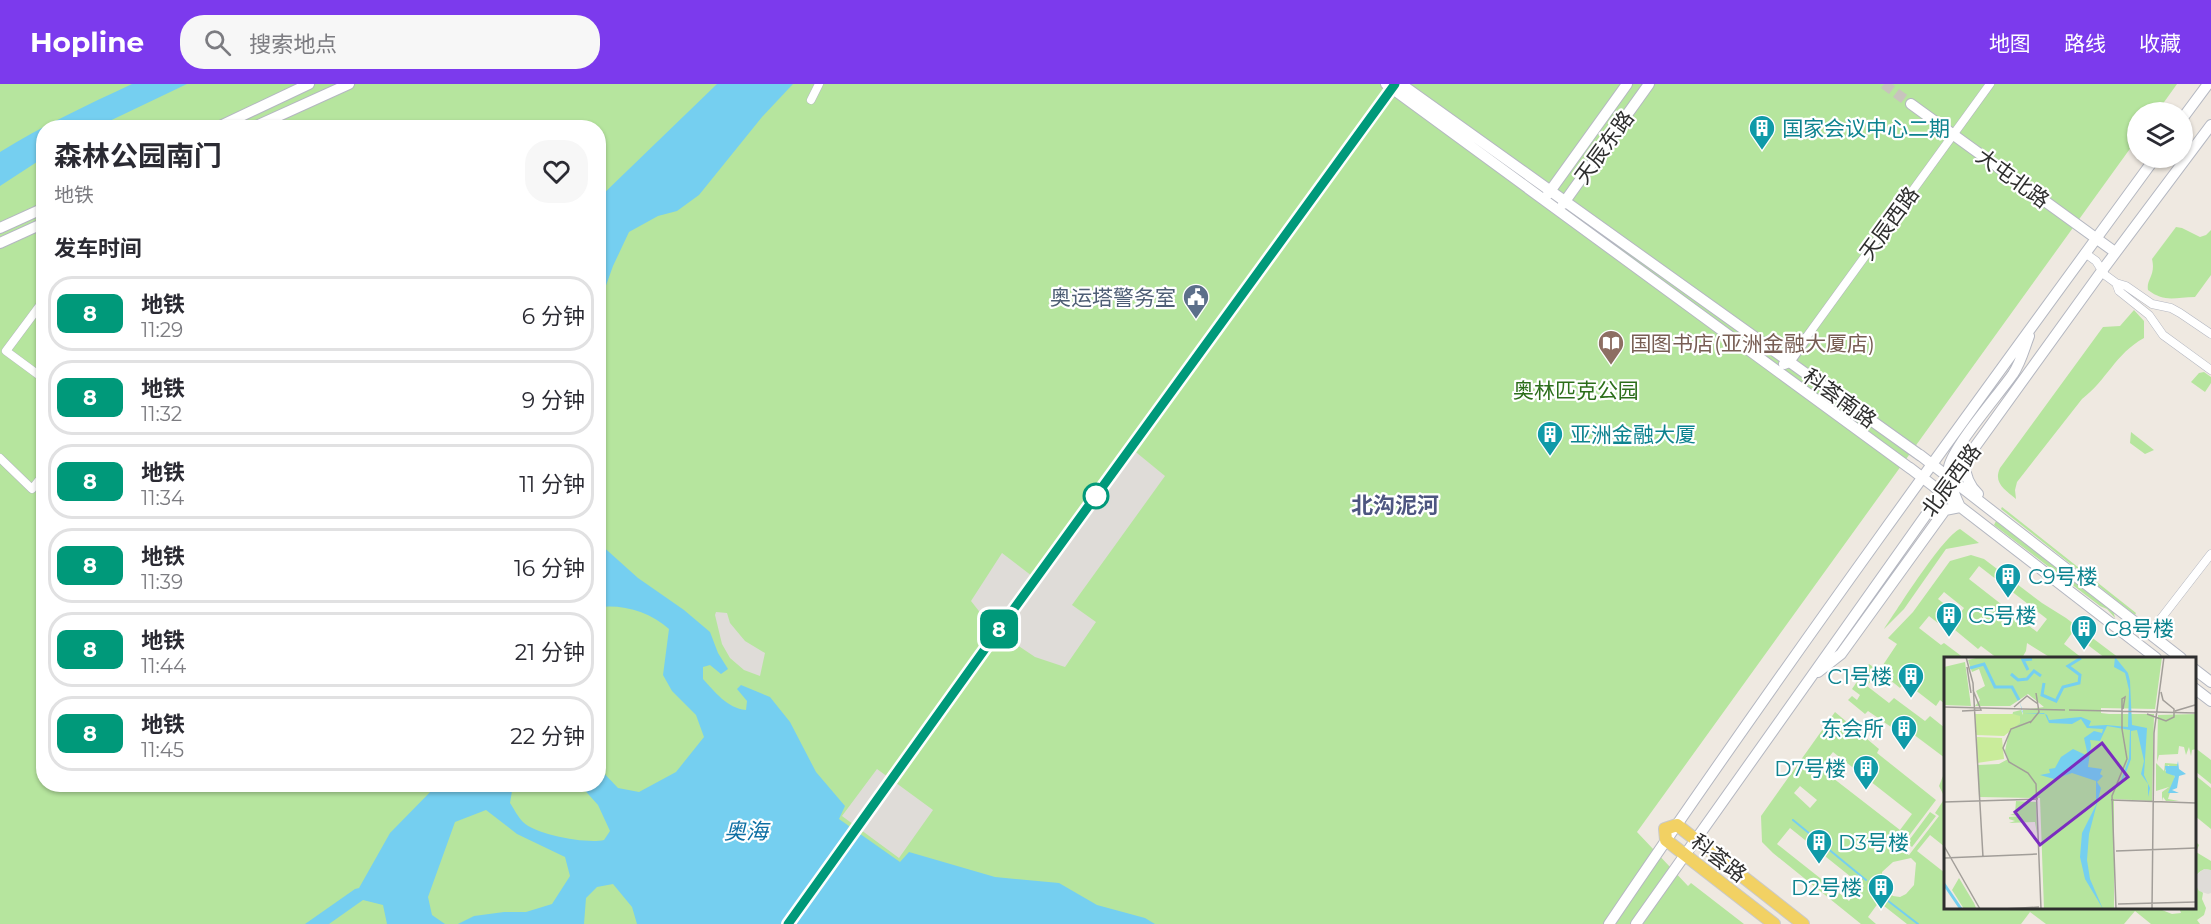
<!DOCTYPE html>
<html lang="zh">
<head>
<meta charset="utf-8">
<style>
	:root { --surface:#fff; --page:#f7f7f7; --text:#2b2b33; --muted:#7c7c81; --line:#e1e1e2; --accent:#7c3aed }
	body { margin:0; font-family:Montserrat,"Noto Sans SC",sans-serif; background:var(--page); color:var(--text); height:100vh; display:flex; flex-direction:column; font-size:22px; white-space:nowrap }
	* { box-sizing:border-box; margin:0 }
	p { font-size:20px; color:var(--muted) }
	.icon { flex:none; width:33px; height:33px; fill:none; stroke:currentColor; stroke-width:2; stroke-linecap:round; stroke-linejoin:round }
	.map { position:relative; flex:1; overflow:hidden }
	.details { position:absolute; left:36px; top:36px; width:570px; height:672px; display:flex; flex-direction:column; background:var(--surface); border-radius:24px; box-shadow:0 2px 4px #0004 }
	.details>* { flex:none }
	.badge { padding:0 12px; border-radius:9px; font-size:21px; line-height:39px }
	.controls { position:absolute; left:2127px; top:18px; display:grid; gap:12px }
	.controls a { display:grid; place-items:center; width:66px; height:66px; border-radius:50%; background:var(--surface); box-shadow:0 2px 4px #0004; font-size:30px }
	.map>.badge { position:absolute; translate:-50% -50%; box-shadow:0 0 0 3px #fff }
	h2 { padding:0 18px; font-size:22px; line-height:54px }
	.round { display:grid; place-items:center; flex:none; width:63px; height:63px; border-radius:24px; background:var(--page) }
	.head { display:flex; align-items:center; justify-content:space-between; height:102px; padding:0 18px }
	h1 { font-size:28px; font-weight:700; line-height:45px }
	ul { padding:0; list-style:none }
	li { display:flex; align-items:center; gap:18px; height:75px; margin:0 12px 9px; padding:0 6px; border:3px solid var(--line); border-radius:24px }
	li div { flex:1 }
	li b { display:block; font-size:22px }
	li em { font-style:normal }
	li .badge { min-width:66px; font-weight:700; text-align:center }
	header { display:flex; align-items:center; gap:36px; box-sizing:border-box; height:84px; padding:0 30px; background:var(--accent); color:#fff }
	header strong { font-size:28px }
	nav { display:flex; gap:33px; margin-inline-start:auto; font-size:21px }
	.search { width:420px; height:54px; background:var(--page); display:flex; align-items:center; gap:15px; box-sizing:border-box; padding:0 21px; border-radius:24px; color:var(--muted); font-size:22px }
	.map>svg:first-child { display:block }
	.green { fill:#b6e59e; fill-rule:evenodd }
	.plaza { fill:#dfdcd8 }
	.water { fill:#75cff0 }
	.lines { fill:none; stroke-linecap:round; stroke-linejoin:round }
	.stream { stroke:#75cff0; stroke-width:2 }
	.secondary-tunnel { stroke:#c8c4bd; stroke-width:10; stroke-dasharray:10 5; stroke-linecap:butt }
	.street-casing { stroke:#b4b7c1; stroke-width:9 }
	.secondary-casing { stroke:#b4b7c1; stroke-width:12 }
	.primary-casing { stroke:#c9c9c9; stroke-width:14 }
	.street { stroke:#fff; stroke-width:8 }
	.secondary { stroke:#fff; stroke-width:10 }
	.primary { stroke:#f2d163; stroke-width:12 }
	.line-casing { stroke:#fff; stroke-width:14 }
	.line { stroke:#00997a; stroke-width:9 }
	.stop-dot { fill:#fff; stroke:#00997a; stroke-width:3 }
	.labels { text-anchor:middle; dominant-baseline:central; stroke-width:4.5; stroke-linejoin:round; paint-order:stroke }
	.culture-label { font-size:21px; fill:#0d838f; stroke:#fff; text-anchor:start }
	.street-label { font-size:21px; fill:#2e2e2e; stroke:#fff }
	.service-label { font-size:21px; fill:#4e5e75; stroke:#fff; text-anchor:end }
	.education-label { font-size:21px; fill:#785e54; stroke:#fff; text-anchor:start }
	.park-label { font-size:21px; fill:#2c6e1b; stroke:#fff }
	.neighbourhood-label { font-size:22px; font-weight:bold; fill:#4d5680; stroke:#fff }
	.water-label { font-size:22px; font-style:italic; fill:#0d6fa3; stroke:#fff }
	.inset-river { fill:none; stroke:#75cff0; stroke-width:3 }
	.inset-road { fill:none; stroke:#a29e99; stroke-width:1.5 }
	.view { fill:#7b2cbf; fill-opacity:0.15; stroke:#7b2cbf; stroke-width:3 }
	.inset-edge { fill:none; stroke:#2e2e2e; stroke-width:3 }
</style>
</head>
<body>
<header>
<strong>Hopline</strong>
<div class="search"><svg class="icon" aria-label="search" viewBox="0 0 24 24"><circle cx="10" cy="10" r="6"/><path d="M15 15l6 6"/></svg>搜索地点</div>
<nav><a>地图</a><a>路线</a><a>收藏</a></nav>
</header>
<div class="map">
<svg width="2211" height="840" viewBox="0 0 2211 840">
	<rect width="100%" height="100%" fill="#efe9e1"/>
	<path class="green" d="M0 0H2177L2157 28H2138L2137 55 1637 748 1688 802 1691 799 1744 840H0ZM44 44H598V700H44Z
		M2176 143 2182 144 2200 153 2206 151 2211 146V191L2195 213C2175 213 2165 219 2148 206 2146 195 2156 192 2152 175Z
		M2134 226 2144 237V254C2115 270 2107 296 2082 315L2017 398 2015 406 2016 415C2005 406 1993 399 2000 384L2103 243 2120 242Z
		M2204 288 2211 293V299L2205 308 2191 298 2199 289Z
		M2131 348 2154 366 2145 370 2130 359Z
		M2002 423 2136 529 2135 531 2001 425Z
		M1996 437 2113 526 2115 534 2107 525 2100 522 1994 441Z
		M1960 445 1979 459 1946 465 1904 525 1884 545C1897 526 1943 452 1960 445Z
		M1971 471 1984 475 2042 519 2066 534 2119 574H2105L2072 549 2064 560 2082 574H2051L2027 559 2026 567 2022 574H1997L1981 562 1978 565 1955 546 1952 550 1929 532 1919 544 1941 561 1944 559 1964 574H1946L1945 620 1940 616 1936 622 1905 598 1900 604 1879 587 1867 602 1889 619 1894 614 1925 637 1930 632 1945 644V674L1909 647 1894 645 1868 627 1865 630 1848 616 1852 612 1857 616 1860 611 1852 605 1869 580 1879 587 1897 560 1888 554 1913 528 1950 477ZM1979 482 2047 535 2037 548 1969 495ZM1944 508 1964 524 1959 531 1938 515Z
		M1835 628 1879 665 1877 669 1936 716 1899 765 1909 771 1939 732 1935 729 1945 714 1939 702 1945 687V763L1930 751 1917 767 1945 789 1946 824H1990L1993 826 1995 824H2157L2172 830 2181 829 2179 824H2194L2195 800 2203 809 2202 815 2206 824 2204 831 2197 836 2200 840H2151L2135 827 2124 840H2046L2030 828 2021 840H1907L1879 818 1868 833 1876 840H1861L1773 769 1762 758 1761 732ZM1833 668 1912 730 1900 746 1820 684ZM1800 702 1817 716 1810 724 1794 709ZM1790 744 1861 801 1849 817 1777 760ZM1911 774 1916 779 1914 801 1906 810 1900 813 1893 812 1883 803 1882 788 1893 778Z
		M2194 663 2211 676V700L2195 687Z
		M2195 691 2211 704V745L2195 732Z
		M1930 728 1936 732 1912 763 1907 759Z
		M2195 757 2199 761 2196 768 2211 777V786C2204 784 2198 787 2195 794Z"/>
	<path class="plaza" d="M1126 360 1165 392 1072 521 1096 538 1065 583 1035 573 993 545 971 517 1002 469 1032 492Z
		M716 528 727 529 730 539 745 557 765 569 760 592 744 586 730 574 722 560 715 531Z
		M877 685 933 726 899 774 842 732Z
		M2204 785 2211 786V809L2208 810 2199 807 2195 800 2196 791Z"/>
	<path class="water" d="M132 0H187L97 43 44 44 43 74 0 102V68C42 42 87 21 132 0Z
		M717 0H793L762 33 699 111 677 127 658 132 629 148 613 182 599 221V114Z
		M599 459 638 494 684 526 710 548 718 569 728 585 721 590 710 581 703 583V595C715 608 727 624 746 626L747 617 737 605 741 601 770 613 790 638 816 688 845 722 839 735 900 778 909 768 995 793 1059 799 1097 821 1145 834 1155 840H637L632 823 613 800 597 803 586 814 584 840H458L474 832 504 828H526L552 820 570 792 565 773 517 750 486 726 455 738 428 813 432 831 445 840H387L383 821 363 816 329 840H305L355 805 359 804 390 749 437 701H513L510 719C514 725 518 733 523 738 536 751 587 760 604 756L610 747 598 721 580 701 598 700 599 684 618 704 639 708 676 688 704 653 696 631 672 607 663 591 669 545C651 528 623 520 599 523Z"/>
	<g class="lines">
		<path class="stream" d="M1793 736 1866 796
			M1883 813 1918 840"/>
		<path class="secondary-tunnel" d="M1884 0 1911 20"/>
		<g class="street-casing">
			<path id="street" d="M811 16 819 0
				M2085 169 2096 177 2105 191 2116 199 2119 207 2149 231 2163 251 2211 286
				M2116 199 2126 202 2152 220 2171 224 2180 229 2211 250
				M44 216 6 267 44 295
				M1805 255 1990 0
				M0 374 32 405 44 390
				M2149 550 2211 470"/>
		</g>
		<g class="secondary-casing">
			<path id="secondary" d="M1386 0 1911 385 1910 384 2156 574
				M1401 0 1921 372 1920 371 2181 574
				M1911 20 2115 168
				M2182 35 2208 0
				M216 44 309 0
				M252 44 349 0
				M1548 110 1627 0
				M1563 120 1649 0
				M0 144 44 124
				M0 159 44 139
				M1784 280 1789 278 1805 255
				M1964 378C1965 390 1969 402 1978 410
				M2194 585 2211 598
				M1818 588 1841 570 1945 426 1960 423C1955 412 1947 395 1949 383 1953 363 1999 310 2013 290 2021 278 2024 265 2029 252
				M2194 604 2211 617
				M1609 840C1785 580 1970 327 2155 74
				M1636 840 1933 421 2104 184 2211 41"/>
		</g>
		<g class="primary-casing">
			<path id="primary" d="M1774 840 1666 756 1665 745 1677 741 1803 840"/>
		</g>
		<use href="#street" class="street"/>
		<use href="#secondary" class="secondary"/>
		<use href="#primary" class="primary"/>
	</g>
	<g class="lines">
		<g class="line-casing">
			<path id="line" d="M788 840 1005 537 1395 0"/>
		</g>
		<use href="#line" class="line"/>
	</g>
	<defs>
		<g id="building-pin" transform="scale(1.35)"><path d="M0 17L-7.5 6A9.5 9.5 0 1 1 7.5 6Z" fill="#0f9aa8" stroke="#fff"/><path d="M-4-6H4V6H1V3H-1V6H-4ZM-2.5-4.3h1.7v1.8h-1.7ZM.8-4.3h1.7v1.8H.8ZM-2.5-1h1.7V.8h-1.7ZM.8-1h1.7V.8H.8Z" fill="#fff"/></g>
		<g id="civic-pin" transform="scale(1.35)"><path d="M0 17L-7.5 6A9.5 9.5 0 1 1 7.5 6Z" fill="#5c6f8a" stroke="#fff"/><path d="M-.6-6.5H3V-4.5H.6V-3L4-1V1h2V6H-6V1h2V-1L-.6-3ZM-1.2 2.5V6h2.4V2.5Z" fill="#fff"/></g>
		<g id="library-pin" transform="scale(1.35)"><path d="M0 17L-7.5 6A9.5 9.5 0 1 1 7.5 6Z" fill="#8d6e63" stroke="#fff"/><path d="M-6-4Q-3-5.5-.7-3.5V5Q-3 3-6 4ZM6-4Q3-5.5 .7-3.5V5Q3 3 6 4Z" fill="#fff"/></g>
	</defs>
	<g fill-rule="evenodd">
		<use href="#building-pin" x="1762" y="44"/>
		<use href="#civic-pin" x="1196" y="213"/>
		<use href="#library-pin" x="1611" y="259"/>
		<use href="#building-pin" x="1550" y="350"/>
		<use href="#building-pin" x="2008" y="492"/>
		<use href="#building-pin" x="1949" y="531"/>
		<use href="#building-pin" x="2084" y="544"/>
		<use href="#building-pin" x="1911" y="592"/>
		<use href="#building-pin" x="1904" y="644"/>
		<use href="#building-pin" x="1866" y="684"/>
		<use href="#building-pin" x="1819" y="758"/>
		<use href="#building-pin" x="1881" y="803"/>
	</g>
	<circle class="stop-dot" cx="1096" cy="412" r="12"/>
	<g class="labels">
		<g class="culture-label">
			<text x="1782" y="44">国家会议中心二期</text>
			<text x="1570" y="350">亚洲金融大厦</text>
			<text x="2028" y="492">C9号楼</text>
			<text x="1968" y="531">C5号楼</text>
			<text x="2104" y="544">C8号楼</text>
			<text x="1892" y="592" text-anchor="end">C1号楼</text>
			<text x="1884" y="644" text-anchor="end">东会所</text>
			<text x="1846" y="684" text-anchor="end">D7号楼</text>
			<text x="1838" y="758">D3号楼</text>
			<text x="1862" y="803" text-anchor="end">D2号楼</text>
		</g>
		<g class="street-label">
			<text transform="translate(1604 63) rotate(-54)">天辰东路</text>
			<text transform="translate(2013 94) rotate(36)">大屯北路</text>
			<text transform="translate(1889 139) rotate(-54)">天辰西路</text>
			<text transform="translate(1840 314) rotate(36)">科荟南路</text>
			<text transform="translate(1951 396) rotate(-54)">北辰西路</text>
			<text transform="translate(1719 774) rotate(38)">科荟路</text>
		</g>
		<g class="service-label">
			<text x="1176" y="213">奥运塔警务室</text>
		</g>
		<g class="education-label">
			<text x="1630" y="259">国图书店(亚洲金融大厦店)</text>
		</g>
		<g class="park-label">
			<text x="1576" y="306">奥林匹克公园</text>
		</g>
		<g class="neighbourhood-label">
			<text x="1395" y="421">北沟泥河</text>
		</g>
		<g class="water-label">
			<text x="746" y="747">奥海</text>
		</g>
	</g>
	<g transform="translate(1944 573)">
		<rect width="252" height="252" fill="#efe9e1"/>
		<path d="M36 0H218L211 52 157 51V56L165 57H210L208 144 170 142V252H100L96 141 35 140 34 108 55 107 64 102 61 94 69 55 77 53 79 58V53L100 50 84 37 66 49H31L36 43 32 34 41 29 35 12 28 15 24 3ZM21 5 27 49 0 48V10ZM252 57V92L248 93 247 99 245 90 242 98 240 90 235 89 234 97 215 98 213 105 214 58ZM212 106 220 114 221 106 234 107 233 113 224 108 221 114 231 119 224 142 235 144H222L219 140 218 144V135L225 130 212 134ZM72 144 92 145 93 177 91 165 65 166 71 164 65 162V154V160L78 159 66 158 71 156ZM15 221 30 246 32 251 20 252 8 233Z" fill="#b6e59e"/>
		<path d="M31 57H69L76 59V66L60 79 32 78ZM33 80 58 81 60 102 33 106Z" fill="#c9ec9a"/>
		<path d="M171 0 184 16 186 24 188 68 203 71 200 118 206 131 204 140V127L197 117 200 104 193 73 187 74V102L181 118 175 129 185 101 186 73 163 69 156 84 146 83 147 88 144 110 158 112 156 117 159 119 153 125 157 131 145 177 143 203 146 222 159 252 141 222 136 200 138 176 152 148V124L128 116 110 122 96 118 106 116 105 112 111 111 117 100 129 92 144 99 140 81 150 74 158 76 159 72 143 71 137 62 128 67 105 66 101 57 79 56 78 55 76 45 79 56H100L101 57 103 58 105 63 137 60 147 64 145 69 162 68 184 70 185 33 181 16 170 10ZM234 104 235 112 242 117 235 119 233 131 228 133 235 136H224L231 119 222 116 221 109H233Z" fill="#75cff0"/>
		<path class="inset-river" d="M26 11 40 7 51 30H68L75 43M84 13 79 3 88 2M67 17 74 23 83 22 90 14 97 19M100 26 98 38 112 44 119 30 135 26 136 18 124 9 137 1M0 227 17 252"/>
		<path class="inset-road" d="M22 0 29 26 39 200M23 10 27 36M0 50 121 53M70 50 83 39 94 47M125 53 252 56M18 54 37 53 29 33M231 54 251 48M203 57 222 64 230 60V52L219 43 217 35M88 64 67 72 59 91 65 105 84 116 92 127 97 252M86 66 95 55 92 36M167 143 252 146M0 145 94 142M0 189 36 252M172 194 252 191M0 201 93 197M174 247 252 245M59 252 95 250M172 252 168 139 183 102 178 72V42L181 40 179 52M208 252 210 76 220 0"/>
		<path class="view" d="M158 86 184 120 96 188 71 155Z"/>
		<rect width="252" height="252" class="inset-edge"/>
	</g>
</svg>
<div class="controls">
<a><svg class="icon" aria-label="layers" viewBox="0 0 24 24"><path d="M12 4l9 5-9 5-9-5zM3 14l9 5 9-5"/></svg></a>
</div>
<b class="badge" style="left:999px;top:545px;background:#00997a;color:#fff">8</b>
<section class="details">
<div class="head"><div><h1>森林公园南门</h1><p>地铁</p></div><a class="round"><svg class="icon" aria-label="heart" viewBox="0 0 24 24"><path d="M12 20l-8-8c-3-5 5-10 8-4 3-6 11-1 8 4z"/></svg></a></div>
<h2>发车时间</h2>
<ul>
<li><span class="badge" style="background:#00997a;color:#fff">8</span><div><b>地铁</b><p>11:29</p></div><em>6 分钟</em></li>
<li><span class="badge" style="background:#00997a;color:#fff">8</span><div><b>地铁</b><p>11:32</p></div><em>9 分钟</em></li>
<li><span class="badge" style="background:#00997a;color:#fff">8</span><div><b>地铁</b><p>11:34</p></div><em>11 分钟</em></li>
<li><span class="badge" style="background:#00997a;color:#fff">8</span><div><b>地铁</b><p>11:39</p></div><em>16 分钟</em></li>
<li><span class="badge" style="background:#00997a;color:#fff">8</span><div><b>地铁</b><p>11:44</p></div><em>21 分钟</em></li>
<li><span class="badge" style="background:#00997a;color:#fff">8</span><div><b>地铁</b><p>11:45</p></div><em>22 分钟</em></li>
</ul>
</section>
</div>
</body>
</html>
